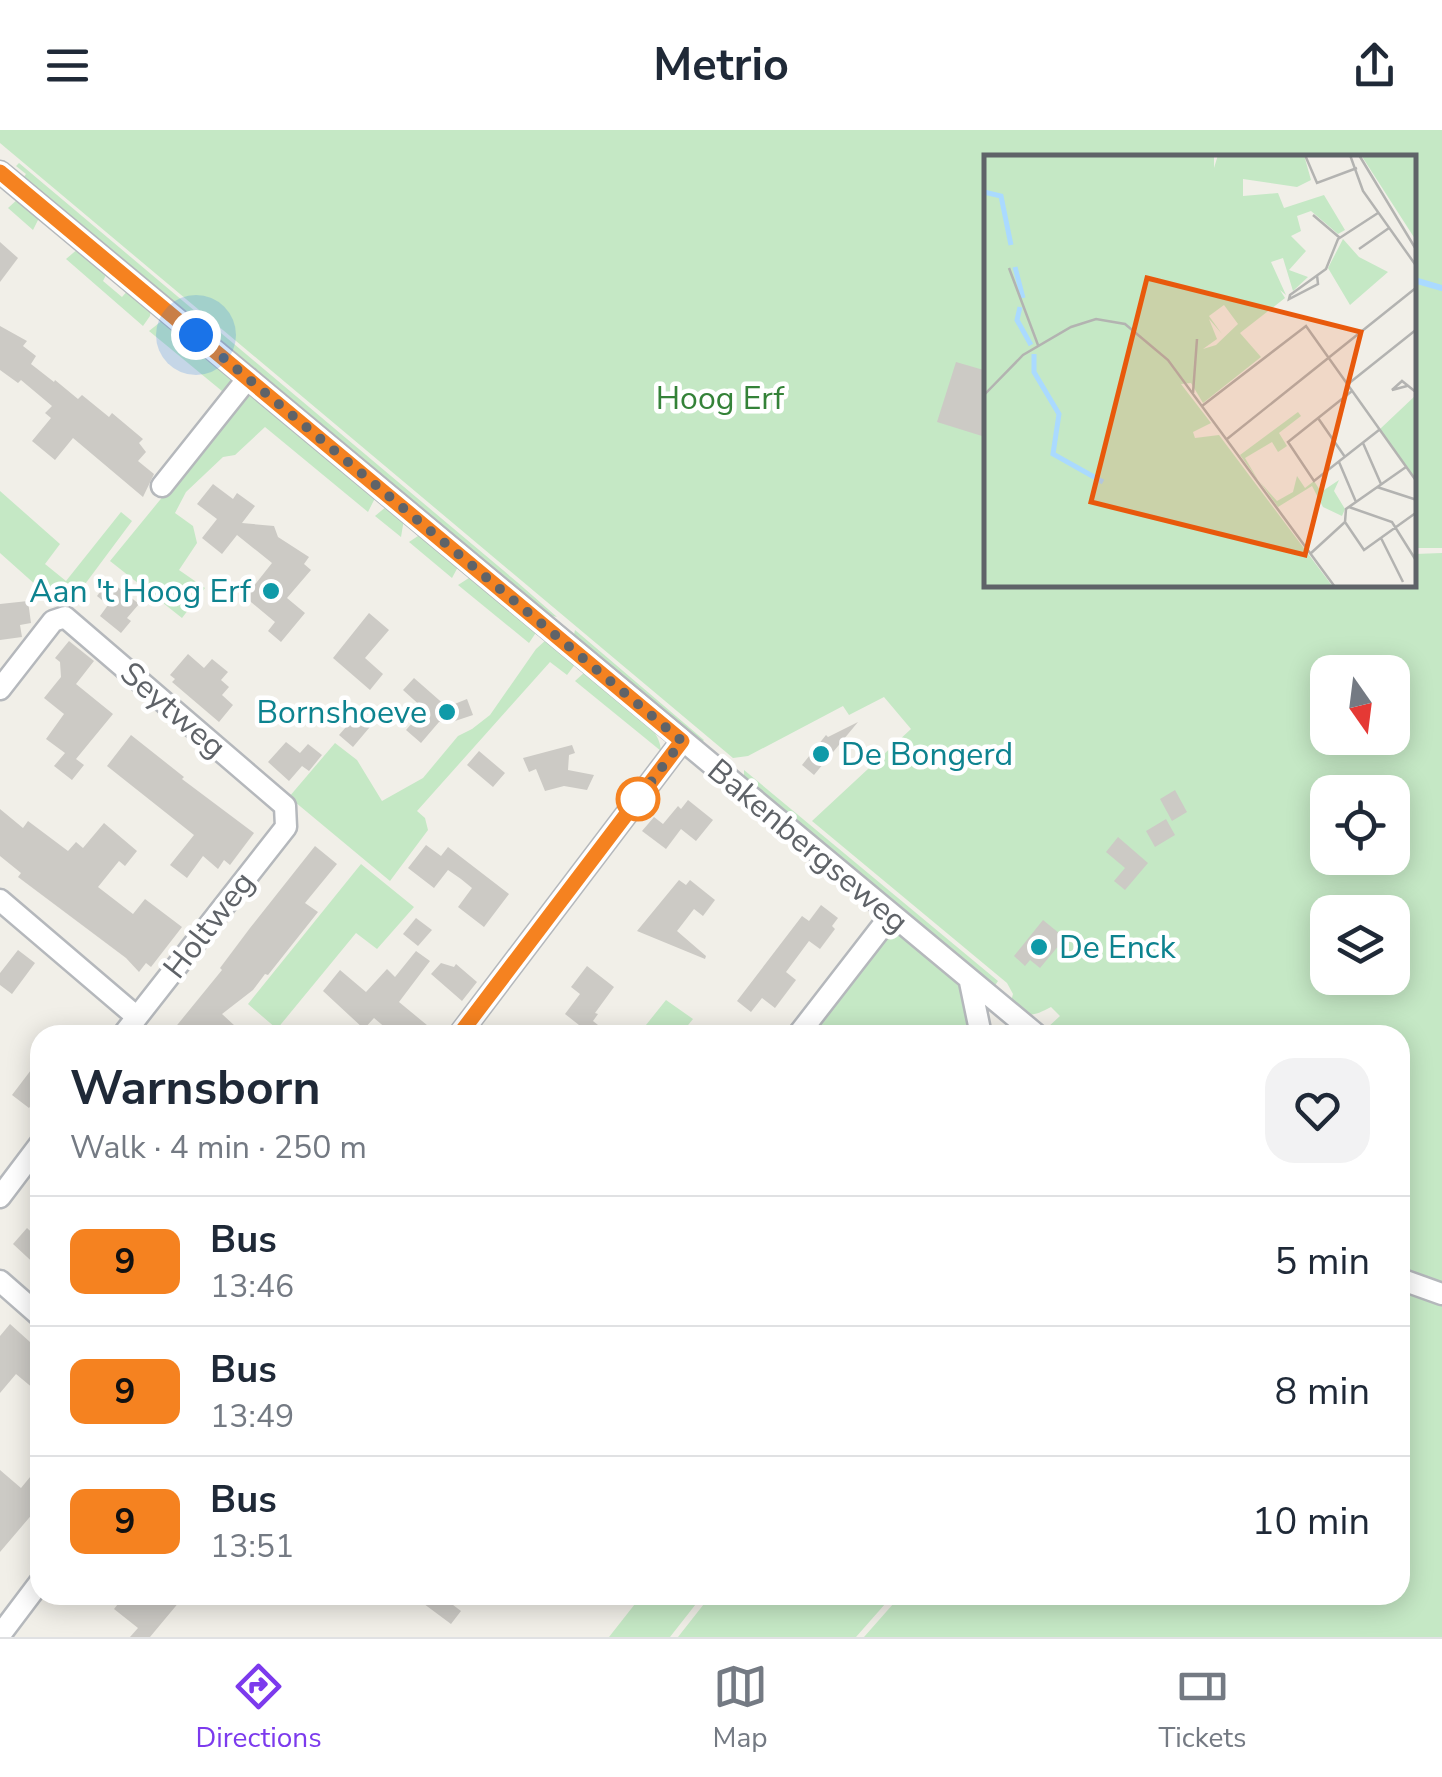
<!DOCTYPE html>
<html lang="en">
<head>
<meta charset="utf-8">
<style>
	:root { --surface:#fff; --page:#f2f2f3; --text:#1f2937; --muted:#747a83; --line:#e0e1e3; --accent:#7c3aed }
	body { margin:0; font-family:"Nunito Sans",sans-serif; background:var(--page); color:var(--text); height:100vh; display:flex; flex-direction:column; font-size:38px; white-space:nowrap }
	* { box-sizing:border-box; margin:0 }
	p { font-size:32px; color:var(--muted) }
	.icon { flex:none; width:55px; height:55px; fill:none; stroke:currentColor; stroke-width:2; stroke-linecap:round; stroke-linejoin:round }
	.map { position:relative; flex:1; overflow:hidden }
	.panel { position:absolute; left:30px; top:895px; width:1380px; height:580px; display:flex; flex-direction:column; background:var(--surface); border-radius:30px; box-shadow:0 5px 25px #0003 }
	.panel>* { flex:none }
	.badge { padding:0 20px; border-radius:15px; font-size:35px; line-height:65px }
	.needle { width:65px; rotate:166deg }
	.controls { position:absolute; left:1310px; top:525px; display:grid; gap:20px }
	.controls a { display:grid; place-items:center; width:100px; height:100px; border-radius:20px; background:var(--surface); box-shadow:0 5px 25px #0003; font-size:50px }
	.you { position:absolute; width:50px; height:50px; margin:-25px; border:8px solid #fff; border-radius:50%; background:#1a73e8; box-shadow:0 0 0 15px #1a73e833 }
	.map>.badge { position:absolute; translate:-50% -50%; box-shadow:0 0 0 5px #fff }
	.round { display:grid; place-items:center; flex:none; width:105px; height:105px; border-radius:30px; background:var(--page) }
	.head { display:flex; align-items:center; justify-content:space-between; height:170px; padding:0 40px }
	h1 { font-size:48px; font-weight:700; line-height:75px }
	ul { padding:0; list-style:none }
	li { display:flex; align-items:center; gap:30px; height:130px; padding:0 40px; border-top:2px solid var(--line) }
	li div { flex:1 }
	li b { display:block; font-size:38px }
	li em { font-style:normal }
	li .badge { min-width:110px; font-weight:700; text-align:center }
	header { display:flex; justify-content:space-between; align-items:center; height:130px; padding:0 40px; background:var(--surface); font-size:45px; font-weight:700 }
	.tab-bar { display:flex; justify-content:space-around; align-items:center; height:140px; border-top:2px solid var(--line); background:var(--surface); font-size:28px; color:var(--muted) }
	.tab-bar a { display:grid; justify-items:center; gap:5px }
	.tab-bar .on { color:var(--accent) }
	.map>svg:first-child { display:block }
	.green { fill:#c5e8c5; fill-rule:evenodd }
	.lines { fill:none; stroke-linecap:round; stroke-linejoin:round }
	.stream { stroke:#aadaff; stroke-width:6 }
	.building { fill:#cccac5 }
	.street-casing { stroke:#b5b8bc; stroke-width:25 }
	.street { stroke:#fff; stroke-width:20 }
	.line-casing { stroke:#fff; stroke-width:22 }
	.line { stroke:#f58220; stroke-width:15 }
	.walk { stroke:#5f6368; stroke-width:10; stroke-dasharray:0 18 }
	.culture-dot { fill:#0f9aa8; stroke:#fff; stroke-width:4 }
	.stop-dot { fill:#fff; stroke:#f58220; stroke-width:5 }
	.labels { text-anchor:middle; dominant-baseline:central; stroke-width:9; stroke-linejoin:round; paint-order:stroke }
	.park-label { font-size:32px; fill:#348238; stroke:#fff }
	.culture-label { font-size:32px; fill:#0d838f; stroke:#fff; text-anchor:end }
	.street-label { font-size:32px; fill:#5f6368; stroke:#fff }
	.inset-river { fill:none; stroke:#aadaff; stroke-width:5 }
	.inset-road { fill:none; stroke:#b3b3b1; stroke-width:2.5 }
	.view { fill:#e8590c; fill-opacity:0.15; stroke:#e8590c; stroke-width:5 }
	.inset-edge { fill:none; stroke:#5f6368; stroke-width:5 }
</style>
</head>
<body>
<header><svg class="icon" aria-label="menu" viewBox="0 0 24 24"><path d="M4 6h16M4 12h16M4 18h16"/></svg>Metrio<svg class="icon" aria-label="share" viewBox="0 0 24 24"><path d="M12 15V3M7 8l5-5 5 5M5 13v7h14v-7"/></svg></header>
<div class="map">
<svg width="1442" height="1507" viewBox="0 0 1442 1507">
	<rect width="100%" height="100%" fill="#f1efe8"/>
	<path class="green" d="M0 0H1442V418H1415L1414 28H987V455H1414L1415 424 1442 423V1507H864L901 1465H1400V905H1048L1047 898 1060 886 1051 877C1032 887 1027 888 1010 875L1013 864 1007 853 812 691 911 599 884 567 849 585 843 576 748 626 733 628 0 13ZM1328 542H1392V608H1328ZM1328 662H1392V728H1328ZM1328 782H1392V848H1328Z
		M19 33 517 452 557 487 541 483 23 48 26 44 16 36Z
		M19 68 40 86 33 100 8 78Z
		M79 118 106 145 103 151 122 167 129 159 151 178 150 186 143 196 66 129Z
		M164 189 237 250 228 266 149 201Z
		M250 260 376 366 368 382 265 297 235 325 223 327 186 362 175 383 193 396 197 413 179 440 205 458 182 488 110 431Z
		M0 361 60 414 45 434 66 451 121 382 132 391 65 481 0 423Z
		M387 376 404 389 401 407 375 386Z
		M421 404 459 435 452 448 409 412Z
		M472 446 537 501 529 513 458 455Z
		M575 500 704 610 698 616 573 509Z
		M547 509 576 533 567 545 550 532 417 681 425 688 428 700 390 751 289 667 335 613 357 630 382 671 423 648 458 606 472 599 490 585 536 519Z
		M586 541C608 559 661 592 661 621L575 551Z
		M744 640 998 851 992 860 744 653Z
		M361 734 414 777 377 819 356 803 277 899 248 874Z
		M895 798 965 855 977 905H808L887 802Z
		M666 870 693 889 680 905H638Z
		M642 1465H703L670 1507H609Z
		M711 1465H893L856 1507H678Z"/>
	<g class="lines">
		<path class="stream" d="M1414 150 1442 158"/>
	</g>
	<path class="building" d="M0 112 18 128 0 152Z
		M0 196 27 211 23 216 36 226 31 234 54 252 55 250 78 269 82 265 109 287 112 283 143 309 139 313 146 322 138 331 154 344 143 367 73 308 55 330 32 311 51 288 45 283 52 276 21 250 18 253 0 240Z
		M956 232 987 241V290L982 306 937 292Z
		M213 354 233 369 237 363 255 376 242 393 274 396 278 407 309 427 304 434 311 440 287 468 305 483 281 512 268 501 275 492 245 467 272 433 237 405 222 424 202 408 217 389 197 374Z
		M109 450 139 474 127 488 131 491 121 503 100 486 108 475 97 466Z
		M28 471 31 493 20 495 22 507 0 510V474Z
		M369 483 389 500 365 528 383 544 370 560 333 528Z
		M69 511 94 531 76 554 113 584 76 629 84 635 72 650 54 636 65 623 46 609 64 584 44 568 61 547 60 532 55 528Z
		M188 524 204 538 212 529 228 542 221 550 229 557 222 565 233 575 219 592 172 552 175 549 170 545Z
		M414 548 447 577 467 569 473 585 449 593 439 592 421 613 406 600 424 579 403 560Z
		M367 573 380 585 353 617 339 605Z
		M858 592 814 645 802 635 826 605 828 607Z
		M131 605 184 647 182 649 254 703 230 735 224 730 218 739 203 726 187 748 170 735 194 705 107 636Z
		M286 612 300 623 308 614 322 625 309 641 302 636 289 651 268 632Z
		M572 615 575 623 569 625 568 640 594 645 587 660 564 656 545 661 536 639 529 642 523 628Z
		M479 621 505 643 493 657 467 635Z
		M1175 660 1187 682 1172 691 1160 669Z
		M688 670 713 690 696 711 681 699 666 719 642 701 654 687 663 694 678 676 681 679Z
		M0 679 23 698 28 691 68 721 76 712 83 718 104 693 137 721 125 736 119 731 98 757 133 784 145 769 182 797 151 837 146 833 139 842 126 828 18 747 21 743 0 726Z
		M1166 689 1175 705 1155 717 1146 701Z
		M1118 707 1148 733 1125 760 1114 751 1125 738 1106 722Z
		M426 715 441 726 448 717 509 764 484 797 458 777 472 758 461 749 448 740 434 758 408 738Z
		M315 716 337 734 305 773 318 782 268 845 265 844 253 860 222 884 235 896 227 905H206L196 896 189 905H169L222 840 220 838 250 798Z
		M679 750 686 755 690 750 715 770 703 786 694 779 677 801 706 826 705 829 637 801Z
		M821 775 838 788 832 796 835 799 820 819 809 811 786 842 796 850 775 878 762 868 751 882 737 871 802 786 809 791Z
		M416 788 432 800 418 816 403 804Z
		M1043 790 1065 808 1040 838 1030 830 1025 836 1014 826Z
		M18 820 35 833 12 864 0 855V843Z
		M416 821 430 831 399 872 439 905H394L374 888 364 899 323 861 340 840 366 862 387 839 395 847Z
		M441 833 454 837 456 834 477 852 462 871 431 844Z
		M587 836 614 857 595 883 598 884 593 891 598 895 591 905H571L579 895 565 884 580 864 571 857Z
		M31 940 40 947V964L29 978 12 965Z
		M27 1098 40 1110V1139L13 1114Z
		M10 1194 40 1221V1264L16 1244 0 1263V1206Z
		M40 1335V1375L0 1422V1340L21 1358Z
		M125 1465H185L150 1507H130L138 1498 114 1479Z
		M412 1465H440L461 1481 451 1494Z"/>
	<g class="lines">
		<g class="street-casing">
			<path id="street" d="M0 42 1037 905
				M162 356 248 248
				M0 559 53 491 65 487 285 676 286 697 123 905
				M0 770 137 887
				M970 852 981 905
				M459 905 682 611
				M798 905 891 785
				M0 1067 40 1014
				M1400 1149 1442 1164
				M0 1151 40 1186
				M0 1505 40 1452"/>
		</g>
		<use href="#street" class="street"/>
	</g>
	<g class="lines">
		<g class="line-casing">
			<path id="line" d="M0 42 682 611 459 905"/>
		</g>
		<use href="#line" class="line"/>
		<path class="walk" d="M196 205 682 611 638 669"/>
	</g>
	<g class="culture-dot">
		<circle cx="271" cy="461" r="10"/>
		<circle cx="447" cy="582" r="10"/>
		<circle cx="821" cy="624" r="10"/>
		<circle cx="1039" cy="817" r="10"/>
	</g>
	<circle class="stop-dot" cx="638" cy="669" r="20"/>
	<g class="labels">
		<g class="park-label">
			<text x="720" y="268">Hoog Erf</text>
		</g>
		<g class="culture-label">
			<text x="251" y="461">Aan 't Hoog Erf</text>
			<text x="427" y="582">Bornshoeve</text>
			<text x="841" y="624" text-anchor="start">De Bongerd</text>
			<text x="1059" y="817" text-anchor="start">De Enck</text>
		</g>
		<g class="street-label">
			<text transform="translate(173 580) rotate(41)">Seytweg</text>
			<text transform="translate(808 716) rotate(40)">Bakenbergseweg</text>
			<text transform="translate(209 795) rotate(-52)">Holtweg</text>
		</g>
	</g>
	<g transform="translate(984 25)">
		<rect width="432" height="432" fill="#f1efe8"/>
		<path d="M0 0H230V13L234 0H320L327 25 313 32 259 24V41L294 38 300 53 340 40 361 75 354 79 327 56 313 61 317 76 307 81 322 96 305 115 324 122 309 136 299 103 287 107 302 140 296 135 301 143 256 178 277 202 219 248 207 228 197 229 227 268 209 277 211 283 235 280 349 432H0ZM240 150 254 169 232 190 219 194 233 184 225 164 238 179 225 161ZM377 0H432L433 87ZM359 84 375 102 404 117 366 150 344 113ZM432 240V325L396 274ZM314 257 317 261 295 278 303 291 294 297 288 287 261 303 274 325 256 300ZM313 321 321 333 330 326 337 337 355 325 350 336 361 354 358 361 339 352 328 331 294 352 276 327 293 346 309 337Z" fill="#c5e8c5" fill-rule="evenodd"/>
		<path class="inset-river" d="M0 37 17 41 27 90M31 112 39 143M36 152 33 165 47 190M50 199V217L75 259 69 299 119 327"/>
		<path class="inset-road" d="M321 0 333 28 373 13M366 0 379 36 433 112M375 0 433 96M329 60 356 83M375 94 405 73M25 113 54 190M333 120 334 129 305 144 306 140 342 114 354 84 394 58M364 229 433 174M423 231 408 235 418 226 433 238M368 236 304 287 330 326 395 275M209 238 213 184M0 240 39 200 87 172 112 164 141 169 184 205 351 432M218 251 322 171 433 327M334 263 361 302M243 284 433 132M379 288 397 329M355 307 372 347M393 332 433 345M365 352 408 367 433 407M361 367 380 395 433 357M361 367 362 354 422 312M397 383 419 427M326 399 361 367"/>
		<path class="view" d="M163 123 377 177 321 400 107 347Z"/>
		<rect width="432" height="432" class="inset-edge"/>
	</g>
</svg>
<div class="controls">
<a><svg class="needle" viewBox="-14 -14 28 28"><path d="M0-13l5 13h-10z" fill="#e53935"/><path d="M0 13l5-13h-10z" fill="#747a83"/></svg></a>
<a><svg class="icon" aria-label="locate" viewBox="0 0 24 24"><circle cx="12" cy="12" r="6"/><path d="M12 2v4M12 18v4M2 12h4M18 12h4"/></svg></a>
<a><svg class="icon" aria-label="layers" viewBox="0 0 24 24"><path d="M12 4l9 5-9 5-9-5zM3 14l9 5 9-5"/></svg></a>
</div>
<div class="you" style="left:196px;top:205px"></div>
<section class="panel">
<div class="head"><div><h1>Warnsborn</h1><p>Walk · 4 min · 250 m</p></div><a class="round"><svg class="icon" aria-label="heart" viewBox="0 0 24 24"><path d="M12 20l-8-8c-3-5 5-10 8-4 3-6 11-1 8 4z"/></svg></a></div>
<ul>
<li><span class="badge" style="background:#f58220;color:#111">9</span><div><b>Bus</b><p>13:46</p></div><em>5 min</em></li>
<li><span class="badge" style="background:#f58220;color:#111">9</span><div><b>Bus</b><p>13:49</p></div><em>8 min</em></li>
<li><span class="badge" style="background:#f58220;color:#111">9</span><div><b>Bus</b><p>13:51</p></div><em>10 min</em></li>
</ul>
</section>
</div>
<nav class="tab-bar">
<a class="on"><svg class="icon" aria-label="directions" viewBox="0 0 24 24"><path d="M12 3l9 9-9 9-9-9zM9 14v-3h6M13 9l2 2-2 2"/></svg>Directions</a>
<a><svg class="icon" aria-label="map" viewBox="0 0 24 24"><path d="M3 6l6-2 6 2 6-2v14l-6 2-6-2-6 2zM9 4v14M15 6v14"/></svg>Map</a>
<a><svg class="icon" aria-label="tickets" viewBox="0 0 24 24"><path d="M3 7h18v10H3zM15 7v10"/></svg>Tickets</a>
</nav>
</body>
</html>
